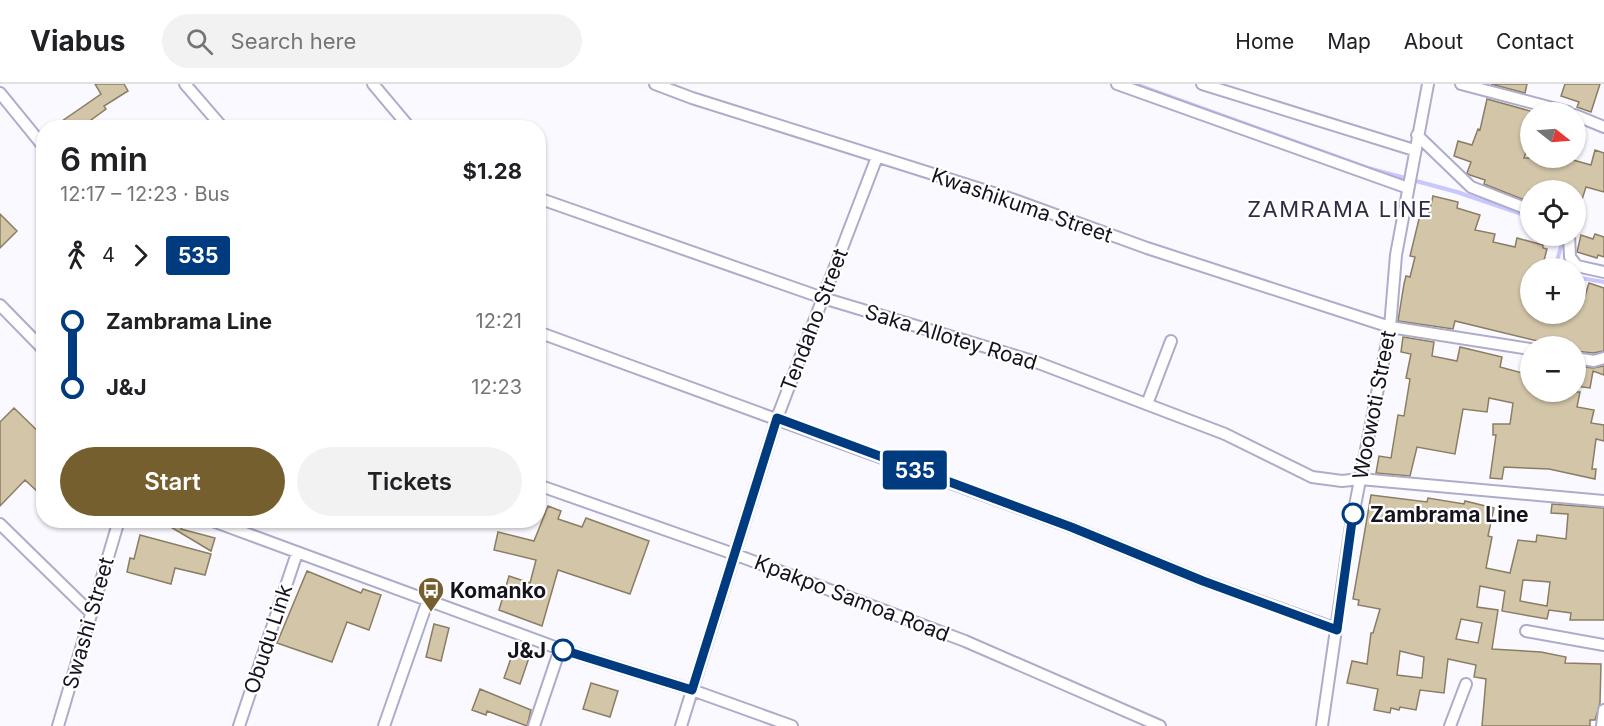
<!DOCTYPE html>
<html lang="en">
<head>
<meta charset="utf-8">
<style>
	:root { --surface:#fff; --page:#f2f2f2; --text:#202124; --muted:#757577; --line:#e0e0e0; --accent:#765f2f }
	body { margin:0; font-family:Inter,sans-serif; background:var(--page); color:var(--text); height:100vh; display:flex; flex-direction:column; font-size:22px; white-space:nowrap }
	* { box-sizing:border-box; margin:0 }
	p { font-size:20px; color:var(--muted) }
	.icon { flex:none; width:33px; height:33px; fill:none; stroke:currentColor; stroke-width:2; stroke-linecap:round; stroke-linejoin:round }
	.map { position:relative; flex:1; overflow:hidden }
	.details { position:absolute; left:36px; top:36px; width:510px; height:408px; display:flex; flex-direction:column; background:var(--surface); border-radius:24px; box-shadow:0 2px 4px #0004 }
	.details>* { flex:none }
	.badge { padding:0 12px; border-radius:4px; font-size:21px; line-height:39px }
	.needle { width:39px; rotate:107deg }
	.buttons { position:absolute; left:1520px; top:18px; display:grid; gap:12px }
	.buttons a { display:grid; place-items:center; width:66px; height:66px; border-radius:50%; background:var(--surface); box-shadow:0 2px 4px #0004; font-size:30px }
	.map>.badge { position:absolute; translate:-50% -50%; box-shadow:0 0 0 3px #fff }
	.legs { display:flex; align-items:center; gap:9px; height:66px; padding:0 24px; font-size:20px }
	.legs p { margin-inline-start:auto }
	.headline { display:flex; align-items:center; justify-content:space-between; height:102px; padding:0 24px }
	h1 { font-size:33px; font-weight:600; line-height:45px }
	.action { display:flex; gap:12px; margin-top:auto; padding:12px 24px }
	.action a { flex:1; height:69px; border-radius:36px; background:var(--accent); color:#fff; font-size:24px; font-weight:600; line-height:69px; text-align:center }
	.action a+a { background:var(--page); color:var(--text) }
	ul { padding:0 24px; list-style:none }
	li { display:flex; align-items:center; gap:21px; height:66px; font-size:22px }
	li i { display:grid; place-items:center; width:9px; height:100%; margin:0 8px; background:currentColor }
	li i::after { content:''; width:15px; height:15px; margin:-8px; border:4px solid; border-radius:50%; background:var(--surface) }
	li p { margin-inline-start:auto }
	li:first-child i { background:linear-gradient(#0000 50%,currentColor 0) }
	li:last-child i { background:linear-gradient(currentColor 50%,#0000 0) }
	header { display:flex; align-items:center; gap:36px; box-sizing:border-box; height:84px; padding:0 30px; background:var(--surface); border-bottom:2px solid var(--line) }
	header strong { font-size:28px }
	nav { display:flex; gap:33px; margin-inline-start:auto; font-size:21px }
	.search { width:420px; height:54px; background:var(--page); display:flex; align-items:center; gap:15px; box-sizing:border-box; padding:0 21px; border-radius:33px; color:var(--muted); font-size:22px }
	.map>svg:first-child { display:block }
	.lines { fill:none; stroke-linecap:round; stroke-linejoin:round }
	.stream { stroke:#cac7ff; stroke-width:4 }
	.building { fill:#d3c5a8; stroke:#8b7d62; stroke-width:1.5; fill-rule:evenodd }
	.street-casing { stroke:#aeacca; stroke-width:14 }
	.street { stroke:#fff; stroke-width:10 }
	.line-1-casing { stroke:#fff; stroke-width:14 }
	.line-1 { stroke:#003b80; stroke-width:9 }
	.stop-1-dot { fill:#fff; stroke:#003b80; stroke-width:3 }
	.labels { text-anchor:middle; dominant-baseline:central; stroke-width:4.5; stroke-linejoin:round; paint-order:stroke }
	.street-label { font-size:21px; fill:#14131e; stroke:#fff }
	.stop-label { font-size:21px; font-weight:bold; fill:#14131e; stroke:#fff; text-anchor:start }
	.poi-label { font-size:21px; font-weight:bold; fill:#14131e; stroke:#fff; text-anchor:start }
	.neighbourhood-label { font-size:22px; letter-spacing:1.5px; fill:#2f2d45; stroke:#fff }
</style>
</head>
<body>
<header>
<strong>Viabus</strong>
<div class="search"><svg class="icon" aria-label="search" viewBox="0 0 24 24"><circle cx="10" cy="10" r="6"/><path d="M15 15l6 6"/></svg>Search here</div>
<nav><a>Home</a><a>Map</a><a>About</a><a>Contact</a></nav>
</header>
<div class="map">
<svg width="1604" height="642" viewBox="0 0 1604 642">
	<rect width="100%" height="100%" fill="#f9f9ff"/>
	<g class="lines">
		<path class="stream" d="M1135 0 1368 84 1457 108 1530 133
			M1555 184 1564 152
			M1575 193 1604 198"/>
	</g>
	<path class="building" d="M95 0H124L128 7 104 22 106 25 80 44H52L101 10Z
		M1491 0H1527L1525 9Z
		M1565 0H1600L1591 28 1577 23 1579 18 1561 12Z
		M1487 15 1530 27V56L1524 74H1566L1591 81 1595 66 1604 69V108L1586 103 1577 131H1575V106L1551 101 1549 106H1530L1527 117 1484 100 1485 96 1470 91 1467 89 1471 78 1454 72 1458 57 1472 61 1478 45 1480 46Z
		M1433 112 1458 118 1457 124 1480 131 1475 146 1495 150 1493 158 1515 163 1517 154 1543 161V164L1547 165 1542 184H1530V230H1575V209L1585 212 1589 199 1604 204V267L1593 269 1575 267V262H1558L1455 237 1453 245 1398 237 1404 200 1406 192 1410 193 1415 173 1410 172 1420 131 1428 133Z
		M0 130 17 147 0 164Z
		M1595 150 1604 153V173L1598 171 1597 174 1577 168 1581 151 1593 155Z
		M1403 253 1434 258 1432 272 1457 277 1460 263 1502 273 1500 283 1530 291V308H1580L1577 323 1594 326 1591 339 1604 341V357L1596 355 1592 385H1596L1595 395 1549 385 1504 383 1502 395 1490 394 1496 351H1493V340H1510L1513 319 1489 314 1487 328 1463 325 1455 370 1417 363 1410 392 1376 389 1379 372 1391 374 1398 331 1404 332 1410 295 1406 294 1411 270 1401 268Z
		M1575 282 1593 284 1604 282V291L1593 287 1590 304 1575 302Z
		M14 324 44 353V404L39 409 25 396 0 422V338Z
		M1371 411 1427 418 1428 414 1464 420 1465 417 1494 424 1488 452 1492 453 1486 484 1510 489 1518 456 1536 458 1537 451 1566 455 1568 430 1551 429 1552 420 1604 424V536H1570L1571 529 1549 526 1547 535 1502 527 1505 507 1480 502 1477 523 1498 526 1492 565 1541 568 1566 573 1565 579 1601 580 1600 619 1595 636H1590V642H1482L1486 595 1474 593 1476 581 1448 575 1444 609 1420 606 1416 626 1400 623 1399 626 1391 624 1390 629 1374 626 1378 605 1347 599 1352 577 1367 580 1371 549H1373L1380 525 1358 521 1359 516 1353 515ZM1523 496 1550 498 1547 522 1520 517ZM1461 535 1482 539 1478 559 1456 555ZM1400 567 1424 573 1422 594 1397 591Z
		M548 422 561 427 558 435 582 443 586 434 649 457 630 510 558 486 542 542 499 526 509 492 530 499 536 476 494 466 498 448 534 457Z
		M159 436H186L181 445 215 454 211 467Z
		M140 451 211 470 205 491 175 484 171 500 127 488 130 474 134 475Z
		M307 487 361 509 363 505 381 511 369 546 347 538 332 578 277 559Z
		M434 540 449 544 441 577 426 573Z
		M516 560 532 565 520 600 504 594Z
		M591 599 618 607 610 633 583 625Z
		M480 605 531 626 527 642 487 627 486 631 472 626Z"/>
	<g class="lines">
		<g class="street-casing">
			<path id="street" d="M185 0 223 44
				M373 0 410 44
				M655 0 692 14 1009 114 1147 164 1390 243 1530 265
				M1117 0 1408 104
				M1202 0 1414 66
				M1461 0 1568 28
				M0 9 44 63
				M1575 31 1604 43
				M1417 51 1471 103 1530 126
				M538 114 823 214 1036 278 1225 350 1312 393 1342 397 1360 395 1604 417
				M1569 152 1570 173 1577 182 1604 188
				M0 221 44 266
				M538 248 1071 443 1203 497 1337 545
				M1575 274 1594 277 1604 274
				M1147 320 1171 257
				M538 401 734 470 965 557 1160 642
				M210 436 560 565 692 606 792 642
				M0 440 90 528
				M1526 547 1604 561
				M58 642 119 436
				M239 642 297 469
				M384 642 428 516
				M534 642 560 565
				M681 642 777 334 877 73
				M1322 642 1351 442 1390 243 1396 171 1428 0
				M1450 642 1466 600
				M1602 642 1604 626"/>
		</g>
		<use href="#street" class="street"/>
	</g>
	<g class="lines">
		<g class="line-1-casing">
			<path id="line-1" d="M563 566 692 606 777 334 1071 443 1203 497 1337 546 1353 430"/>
		</g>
		<use href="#line-1" class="line-1"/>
	</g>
	<defs>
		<g id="bus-pin" transform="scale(1.35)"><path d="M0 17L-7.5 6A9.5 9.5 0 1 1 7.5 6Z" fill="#765f2f" stroke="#fff"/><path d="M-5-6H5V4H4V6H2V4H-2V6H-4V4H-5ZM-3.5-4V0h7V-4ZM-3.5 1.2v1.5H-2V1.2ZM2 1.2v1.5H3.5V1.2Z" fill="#fff"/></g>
	</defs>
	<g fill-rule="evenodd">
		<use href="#bus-pin" x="431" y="506"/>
	</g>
	<g class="stop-1-dot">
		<circle cx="1353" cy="430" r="10"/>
		<circle cx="563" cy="566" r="10"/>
	</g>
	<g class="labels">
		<g class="street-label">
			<text transform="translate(1022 121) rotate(19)">Kwashikuma Street</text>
			<text transform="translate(814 236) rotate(-69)">Tendaho Street</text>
			<text transform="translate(951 253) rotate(17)">Saka Allotey Road</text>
			<text transform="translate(1374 321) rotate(-79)">Woowoti Street</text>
			<text transform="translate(852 514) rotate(21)">Kpakpo Samoa Road</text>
			<text transform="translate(88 539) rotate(-74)">Swashi Street</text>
			<text transform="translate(268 555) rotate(-72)">Obudu Link</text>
		</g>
		<g class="stop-label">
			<text x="1370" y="430">Zambrama Line</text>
			<text x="546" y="566" text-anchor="end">J&amp;J</text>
		</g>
		<g class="poi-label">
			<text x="450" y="506">Komanko</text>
		</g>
		<g class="neighbourhood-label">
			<text x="1340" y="125">ZAMRAMA LINE</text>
		</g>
	</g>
</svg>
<div class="buttons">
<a><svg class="needle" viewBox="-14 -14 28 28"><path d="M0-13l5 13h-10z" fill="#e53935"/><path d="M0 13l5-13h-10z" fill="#757577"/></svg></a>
<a><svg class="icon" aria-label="locate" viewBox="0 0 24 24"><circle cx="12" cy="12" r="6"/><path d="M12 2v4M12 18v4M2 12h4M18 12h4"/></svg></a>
<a>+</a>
<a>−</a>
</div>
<b class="badge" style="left:915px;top:386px;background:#003b80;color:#fff">535</b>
<section class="details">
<div class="headline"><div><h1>6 min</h1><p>12:17 – 12:23 · Bus</p></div><b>$1.28</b></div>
<div class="legs"><svg class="icon" aria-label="walk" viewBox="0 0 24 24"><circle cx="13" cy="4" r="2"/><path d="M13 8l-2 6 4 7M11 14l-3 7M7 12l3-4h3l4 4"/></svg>4<svg class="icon" aria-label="forward" viewBox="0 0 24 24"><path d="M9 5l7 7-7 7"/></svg><b class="badge" style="background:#003b80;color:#fff">535</b></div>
<ul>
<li><i style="color:#003b80"></i><b>Zambrama Line</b><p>12:21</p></li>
<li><i style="color:#003b80"></i><b>J&amp;J</b><p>12:23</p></li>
</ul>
<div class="action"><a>Start</a><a>Tickets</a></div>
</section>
</div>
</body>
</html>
